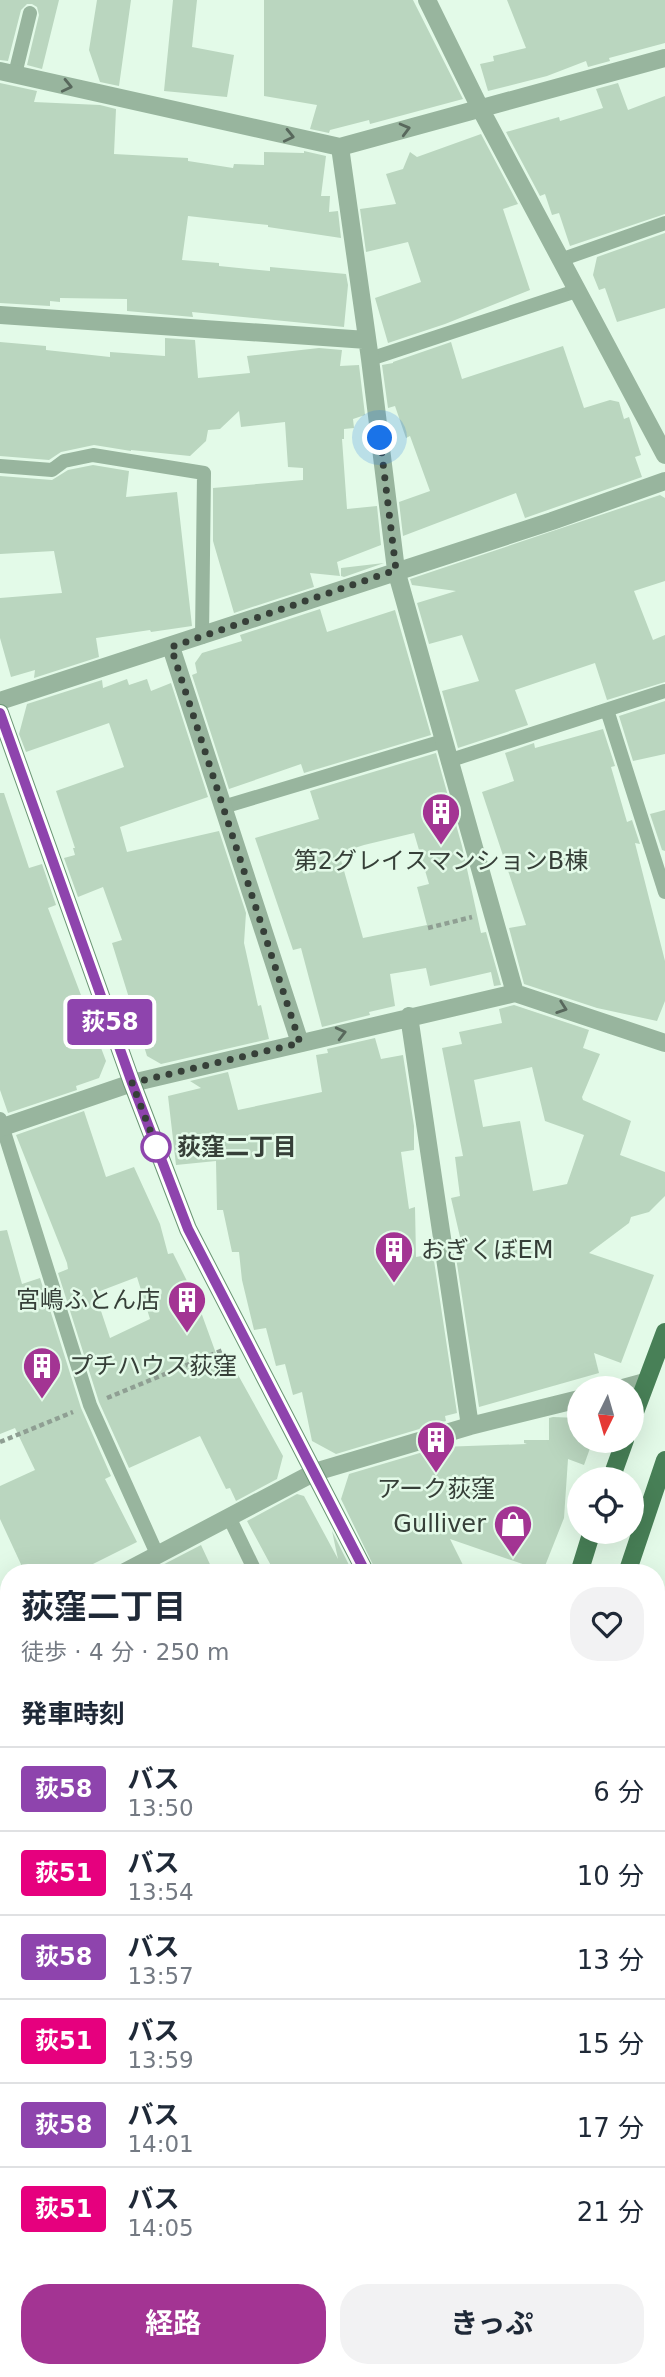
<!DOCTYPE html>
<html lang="ja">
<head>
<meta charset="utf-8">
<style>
	:root { --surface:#fff; --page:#f2f2f3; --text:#1f2937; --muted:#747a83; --line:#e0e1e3; --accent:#a33493 }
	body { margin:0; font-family:"DejaVu Sans","Noto Sans JP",sans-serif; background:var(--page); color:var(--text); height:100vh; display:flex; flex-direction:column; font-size:26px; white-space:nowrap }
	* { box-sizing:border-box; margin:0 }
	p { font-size:23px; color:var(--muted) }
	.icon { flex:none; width:38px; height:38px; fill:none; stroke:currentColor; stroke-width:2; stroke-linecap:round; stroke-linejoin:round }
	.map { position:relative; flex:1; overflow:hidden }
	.side { position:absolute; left:0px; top:1564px; width:665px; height:814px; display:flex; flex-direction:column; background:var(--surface); border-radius:28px 28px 0 0; box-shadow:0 7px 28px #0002 }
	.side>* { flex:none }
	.badge { padding:0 14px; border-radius:5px; font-size:24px; line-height:46px }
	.needle { width:46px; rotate:185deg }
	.fabs { position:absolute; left:567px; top:1376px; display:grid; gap:14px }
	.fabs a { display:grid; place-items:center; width:77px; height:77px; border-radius:50%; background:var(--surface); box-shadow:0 7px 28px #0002; font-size:35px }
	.you { position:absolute; width:35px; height:35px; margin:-18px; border:5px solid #fff; border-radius:50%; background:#1a73e8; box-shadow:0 0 0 10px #1a73e833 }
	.map>.badge { position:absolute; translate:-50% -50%; box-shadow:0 0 0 4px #fff }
	h2 { padding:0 21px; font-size:26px; line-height:63px }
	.round { display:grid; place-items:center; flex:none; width:74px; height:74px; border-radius:28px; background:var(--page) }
	.headline { display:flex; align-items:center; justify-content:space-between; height:119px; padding:0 21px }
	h1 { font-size:33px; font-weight:700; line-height:52px }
	.button { display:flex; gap:14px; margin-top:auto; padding:14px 21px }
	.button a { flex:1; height:80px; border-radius:28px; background:var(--accent); color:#fff; font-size:28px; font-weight:700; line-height:80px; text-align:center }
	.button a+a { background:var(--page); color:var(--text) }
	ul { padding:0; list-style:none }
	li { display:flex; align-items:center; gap:21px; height:84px; padding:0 21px; border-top:2px solid var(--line) }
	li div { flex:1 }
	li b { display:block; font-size:26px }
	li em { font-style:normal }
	li .badge { min-width:77px; font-weight:700; text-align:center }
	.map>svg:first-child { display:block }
	.building { fill:#bad6bf; fill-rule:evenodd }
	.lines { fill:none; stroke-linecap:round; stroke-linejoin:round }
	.path { stroke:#8f9f93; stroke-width:4.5; stroke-dasharray:5 3.5; stroke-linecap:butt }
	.lane { stroke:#98b59e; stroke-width:14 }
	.street { stroke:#98b59e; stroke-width:18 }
	.secondary { stroke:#6a9674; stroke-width:18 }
	.primary { stroke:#488057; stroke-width:18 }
	.oneway { stroke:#58685c }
	.line-casing { stroke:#fff; stroke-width:16 }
	.line { stroke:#8e44ad; stroke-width:10 }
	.walk { stroke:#363f38; stroke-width:7; stroke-dasharray:0 12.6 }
	.stop-dot { fill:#fff; stroke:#8e44ad; stroke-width:3.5 }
	.labels { text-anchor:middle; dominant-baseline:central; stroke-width:5; stroke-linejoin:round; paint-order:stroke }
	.poi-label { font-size:24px; fill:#363f38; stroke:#e3fae8 }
	.stop-label { font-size:24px; font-weight:bold; fill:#363f38; stroke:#e3fae8; text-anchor:start }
</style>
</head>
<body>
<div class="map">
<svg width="665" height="2377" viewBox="0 0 665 2377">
	<rect width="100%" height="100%" fill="#e3fae8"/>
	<path class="building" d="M0 0H59L42 69 27 65 39 15 37 7 32 4H27L21 10 8 61 0 60Z
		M97 0H131L119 86 100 82 89 50Z
		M173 0H197L192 47 234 55 227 97 164 91Z
		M264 0H413L463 99 370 124 369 120 330 130 329 133 310 129 317 105 264 96Z
		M507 0H665V43L609 58 610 61 588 67 586 61 547 76 488 91 480 64 494 61 493 56 526 48Z
		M0 83 37 91 34 102 100 105 116 109 114 154 188 158V161L233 168 234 164 264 165V152L304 153V151L326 156 321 196H330L329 212 338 211 341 238 268 227V225L188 216 182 260 219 263V266L270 271V267L346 274 348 285 344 327 192 312 193 317 127 311V299L60 298V302L50 301V306L0 303Z
		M618 83 628 110 665 96V214L570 246 559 213 552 215 545 194 540 196 506 132 559 117 560 121 603 108 596 89Z
		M481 134 518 204 503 209 530 290 445 324 388 343 375 298 421 282 408 242 366 252 360 209 396 204 386 174 403 169 410 152 417 157Z
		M665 233V308L617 322 605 288 599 290 593 275 597 257Z
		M165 338 195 340 198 378 250 373 247 356 319 348 342 350 340 366 359 365 365 415 353 419 354 428 344 429V439H342L347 509 377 506 381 545 337 562 340 576 310 573 314 587 234 613 213 541V488L303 480V468L288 467 285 422 241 427 239 411 220 429 208 430 206 441 190 456 131 450V451L94 445 61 452 49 460 0 456V342L46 346V350L110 357V352L165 356Z
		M451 342 462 379 563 346 584 408 610 400 619 402 624 419 629 417 641 455 635 457 642 477 525 518 516 493 403 536 399 502 430 491 410 436 406 438 395 406 388 408 382 365 393 363V362Z
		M93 465 129 471 126 497 177 492 192 626 151 632 150 630 96 638 99 657 34 678 35 670 11 677 0 638V598L62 593 54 551 0 554V476L52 480 68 470Z
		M660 495 665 498V581L634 591 653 640 665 635V682L607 700 595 663 515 690 528 725 458 748 442 691 479 681 462 635 429 644 417 603 456 591 412 585 410 579Z
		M384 563 344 577 341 576V568Z
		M320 609 327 632 395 610 431 735 304 773 301 764 229 789 192 675 197 673 195 663 202 653 242 641 240 635Z
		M127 679 129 685 147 679 151 691 171 683 208 797 120 827 127 852 219 831 246 913 244 943 258 1006 261 1005 269 1039 161 1064 147 1056 112 943 122 940 103 887 78 897 64 858 75 855 73 848H75L56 791 124 767 109 723 26 752 19 734 27 704 102 680 103 688Z
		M665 701V754L633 761 619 716Z
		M603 729 615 766 611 767 627 822 632 820 640 844 635 843 665 961V1001L657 1021 597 1008 524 984 509 928 526 925 482 792 514 781 505 753 534 743 535 748Z
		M436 753 462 846 481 933 486 932 501 985 494 986 491 972 430 986 426 968 390 974 395 1006 369 1012 370 1015 322 1027 301 948 293 950 255 838 319 819 310 791ZM414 833 429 884 417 887 427 925 363 938 339 853 364 845Z
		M0 793H4L29 868 42 864 56 905 48 908 106 1061 99 1078 76 1086 77 1090 8 1113 0 1090Z
		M665 810V851L662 850 650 814Z
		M514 1005 589 1030 583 1048 600 1054 582 1097 583 1100 631 1121 620 1155 665 1172V1196L649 1212 631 1217 629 1223 589 1253 654 1275 621 1363 594 1353 599 1373 479 1407 455 1251 463 1250 451 1198 460 1196 455 1157 463 1156 442 1048 462 1044 459 1032 502 1023 499 1009ZM532 1067 545 1121 584 1135 567 1184 533 1191 520 1121 483 1127 474 1080Z
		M375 1038 381 1059 403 1055 414 1126V1150L401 1152 409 1209 415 1207 416 1257 433 1254 457 1413 445 1416 446 1421 336 1454 312 1441 302 1392 293 1395 285 1364 276 1366 266 1328 254 1330 242 1280 239 1252H232L223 1210H217L216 1161 176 1165 168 1096 201 1088 190 1081 228 1072 238 1110 322 1092 316 1055 328 1053 327 1049Z
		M84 1111 106 1177 134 1167 160 1224 168 1254 173 1253 197 1301 218 1359 227 1355 283 1456 277 1479 236 1501 230 1488 226 1489 200 1436 129 1468 99 1402 58 1273 68 1269 67 1263 16 1135ZM137 1277 150 1319 110 1338 95 1293Z
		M7 1230 22 1284 40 1278 81 1408 111 1476 105 1479 137 1542 75 1573H25L0 1519V1486L35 1470 15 1428 0 1434V1231Z
		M553 1417 579 1418V1440H593L584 1465 568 1459 564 1518 543 1571 450 1539 467 1573H377L341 1499 349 1474 440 1447 527 1444 524 1443V1440H549V1418Z
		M297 1494 304 1496 338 1559 332 1531 353 1573H275L247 1521Z
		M201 1545 214 1573H147Z"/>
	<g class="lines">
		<path class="path" d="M428 928 472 917
			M107 1398 223 1350
			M0 1442 73 1412"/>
		<path class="lane" d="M15 74 30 13
			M560 260 665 223
			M370 359 576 291
			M0 466 52 470 64 461 93 455 204 473 202 637
			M607 710 665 892
			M448 761 665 691
			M223 807 443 741
			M0 1119 90 1405 157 1554
			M229 1517 256 1573"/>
		<path class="street" d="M427 0 480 108 665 455
			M0 71 340 147 665 58
			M340 147 370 359 396 570 515 993
			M0 315 367 340
			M171 647 300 1043
			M0 701 552 521 665 481
			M409 1016 470 1426
			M0 1128 132 1083 515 993 665 1043
			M623 1388 645 1382
			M123 1573 315 1472 470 1426 579 1399
			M0 1638 9 1634
			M0 1786 9 1804
			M656 1792 665 1788
			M0 2086 9 2080
			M656 2261 665 2258
			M61 2370 64 2377
			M327 2377 347 2370"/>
		<path class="secondary" d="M0 713 132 1083 188 1229 366 1573"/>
		<path class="primary" d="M632 1420 665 1332
			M611 1479 625 1440
			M579 1573 592 1531
			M627 1573 665 1460
			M515 2370 516 2377
			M556 2370V2377"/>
	</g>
	<defs><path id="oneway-chevron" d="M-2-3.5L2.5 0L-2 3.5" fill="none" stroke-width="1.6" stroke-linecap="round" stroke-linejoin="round" transform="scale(1.75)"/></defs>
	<g class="oneway">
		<use href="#oneway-chevron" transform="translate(67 86) rotate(13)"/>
		<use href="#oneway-chevron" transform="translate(405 129) rotate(-15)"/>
		<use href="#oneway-chevron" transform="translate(289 136) rotate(13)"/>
		<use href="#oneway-chevron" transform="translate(562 1008) rotate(19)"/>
		<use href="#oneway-chevron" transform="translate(341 1033) rotate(-14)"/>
	</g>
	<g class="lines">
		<g class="line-casing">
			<path id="line" d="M0 713 132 1083 188 1229 366 1573"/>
		</g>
		<use href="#line" class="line"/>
		<path class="walk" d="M156 1147 160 1156 132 1083 300 1043 171 647 396 570 380 438"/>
	</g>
	<defs>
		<g id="building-pin" transform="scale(2.0125)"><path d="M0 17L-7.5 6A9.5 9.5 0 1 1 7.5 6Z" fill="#a33493" stroke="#e3fae8"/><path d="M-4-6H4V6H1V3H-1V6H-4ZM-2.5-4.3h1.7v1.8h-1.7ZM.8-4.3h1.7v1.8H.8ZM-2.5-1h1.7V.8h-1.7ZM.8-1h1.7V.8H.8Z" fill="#fff"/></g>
		<g id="shop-pin" transform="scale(2.0125)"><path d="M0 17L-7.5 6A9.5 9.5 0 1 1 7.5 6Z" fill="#a33493" stroke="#e3fae8"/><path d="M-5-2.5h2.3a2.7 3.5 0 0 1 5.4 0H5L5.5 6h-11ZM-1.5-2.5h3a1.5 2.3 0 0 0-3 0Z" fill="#fff"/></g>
	</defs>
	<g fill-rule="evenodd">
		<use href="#building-pin" x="441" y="812"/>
		<use href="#building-pin" x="394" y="1250"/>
		<use href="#building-pin" x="187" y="1300"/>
		<use href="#building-pin" x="42" y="1366"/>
		<use href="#building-pin" x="436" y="1440"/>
		<use href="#shop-pin" x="513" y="1524"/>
	</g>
	<circle class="stop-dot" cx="156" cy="1147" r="14"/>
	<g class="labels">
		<g class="poi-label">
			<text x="441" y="861">第2グレイスマンションB棟</text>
			<text x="421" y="1250" text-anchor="start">おぎくぼEM</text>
			<text x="160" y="1300" text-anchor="end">宮嶋ふとん店</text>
			<text x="69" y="1366" text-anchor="start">プチハウス荻窪</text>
			<text x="436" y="1489">アーク荻窪</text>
			<text x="486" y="1524" text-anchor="end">Gulliver</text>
		</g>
		<g class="stop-label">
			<text x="177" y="1147">荻窪二丁目</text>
		</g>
	</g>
</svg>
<div class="fabs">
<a><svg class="needle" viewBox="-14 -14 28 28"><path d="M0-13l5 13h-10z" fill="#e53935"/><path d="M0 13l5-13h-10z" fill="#747a83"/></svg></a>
<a><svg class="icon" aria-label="locate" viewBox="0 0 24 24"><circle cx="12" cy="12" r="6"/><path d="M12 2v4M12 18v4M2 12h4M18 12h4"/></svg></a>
</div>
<div class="you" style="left:380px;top:438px"></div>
<b class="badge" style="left:110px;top:1022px;background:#8e44ad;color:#fff">荻58</b>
<section class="side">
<div class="headline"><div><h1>荻窪二丁目</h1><p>徒歩 · 4 分 · 250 m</p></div><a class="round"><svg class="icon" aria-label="heart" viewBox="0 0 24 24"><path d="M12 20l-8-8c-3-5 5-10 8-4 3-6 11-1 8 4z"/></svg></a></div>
<h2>発車時刻</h2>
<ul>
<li><span class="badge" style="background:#8e44ad;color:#fff">荻58</span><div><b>バス</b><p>13:50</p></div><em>6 分</em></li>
<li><span class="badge" style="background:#e6007e;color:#fff">荻51</span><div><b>バス</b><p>13:54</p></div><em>10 分</em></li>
<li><span class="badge" style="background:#8e44ad;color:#fff">荻58</span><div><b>バス</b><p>13:57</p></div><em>13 分</em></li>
<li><span class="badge" style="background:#e6007e;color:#fff">荻51</span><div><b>バス</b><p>13:59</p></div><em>15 分</em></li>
<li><span class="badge" style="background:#8e44ad;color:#fff">荻58</span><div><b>バス</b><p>14:01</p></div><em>17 分</em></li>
<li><span class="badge" style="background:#e6007e;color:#fff">荻51</span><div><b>バス</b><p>14:05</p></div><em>21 分</em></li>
</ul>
<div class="button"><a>経路</a><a>きっぷ</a></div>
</section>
</div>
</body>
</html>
